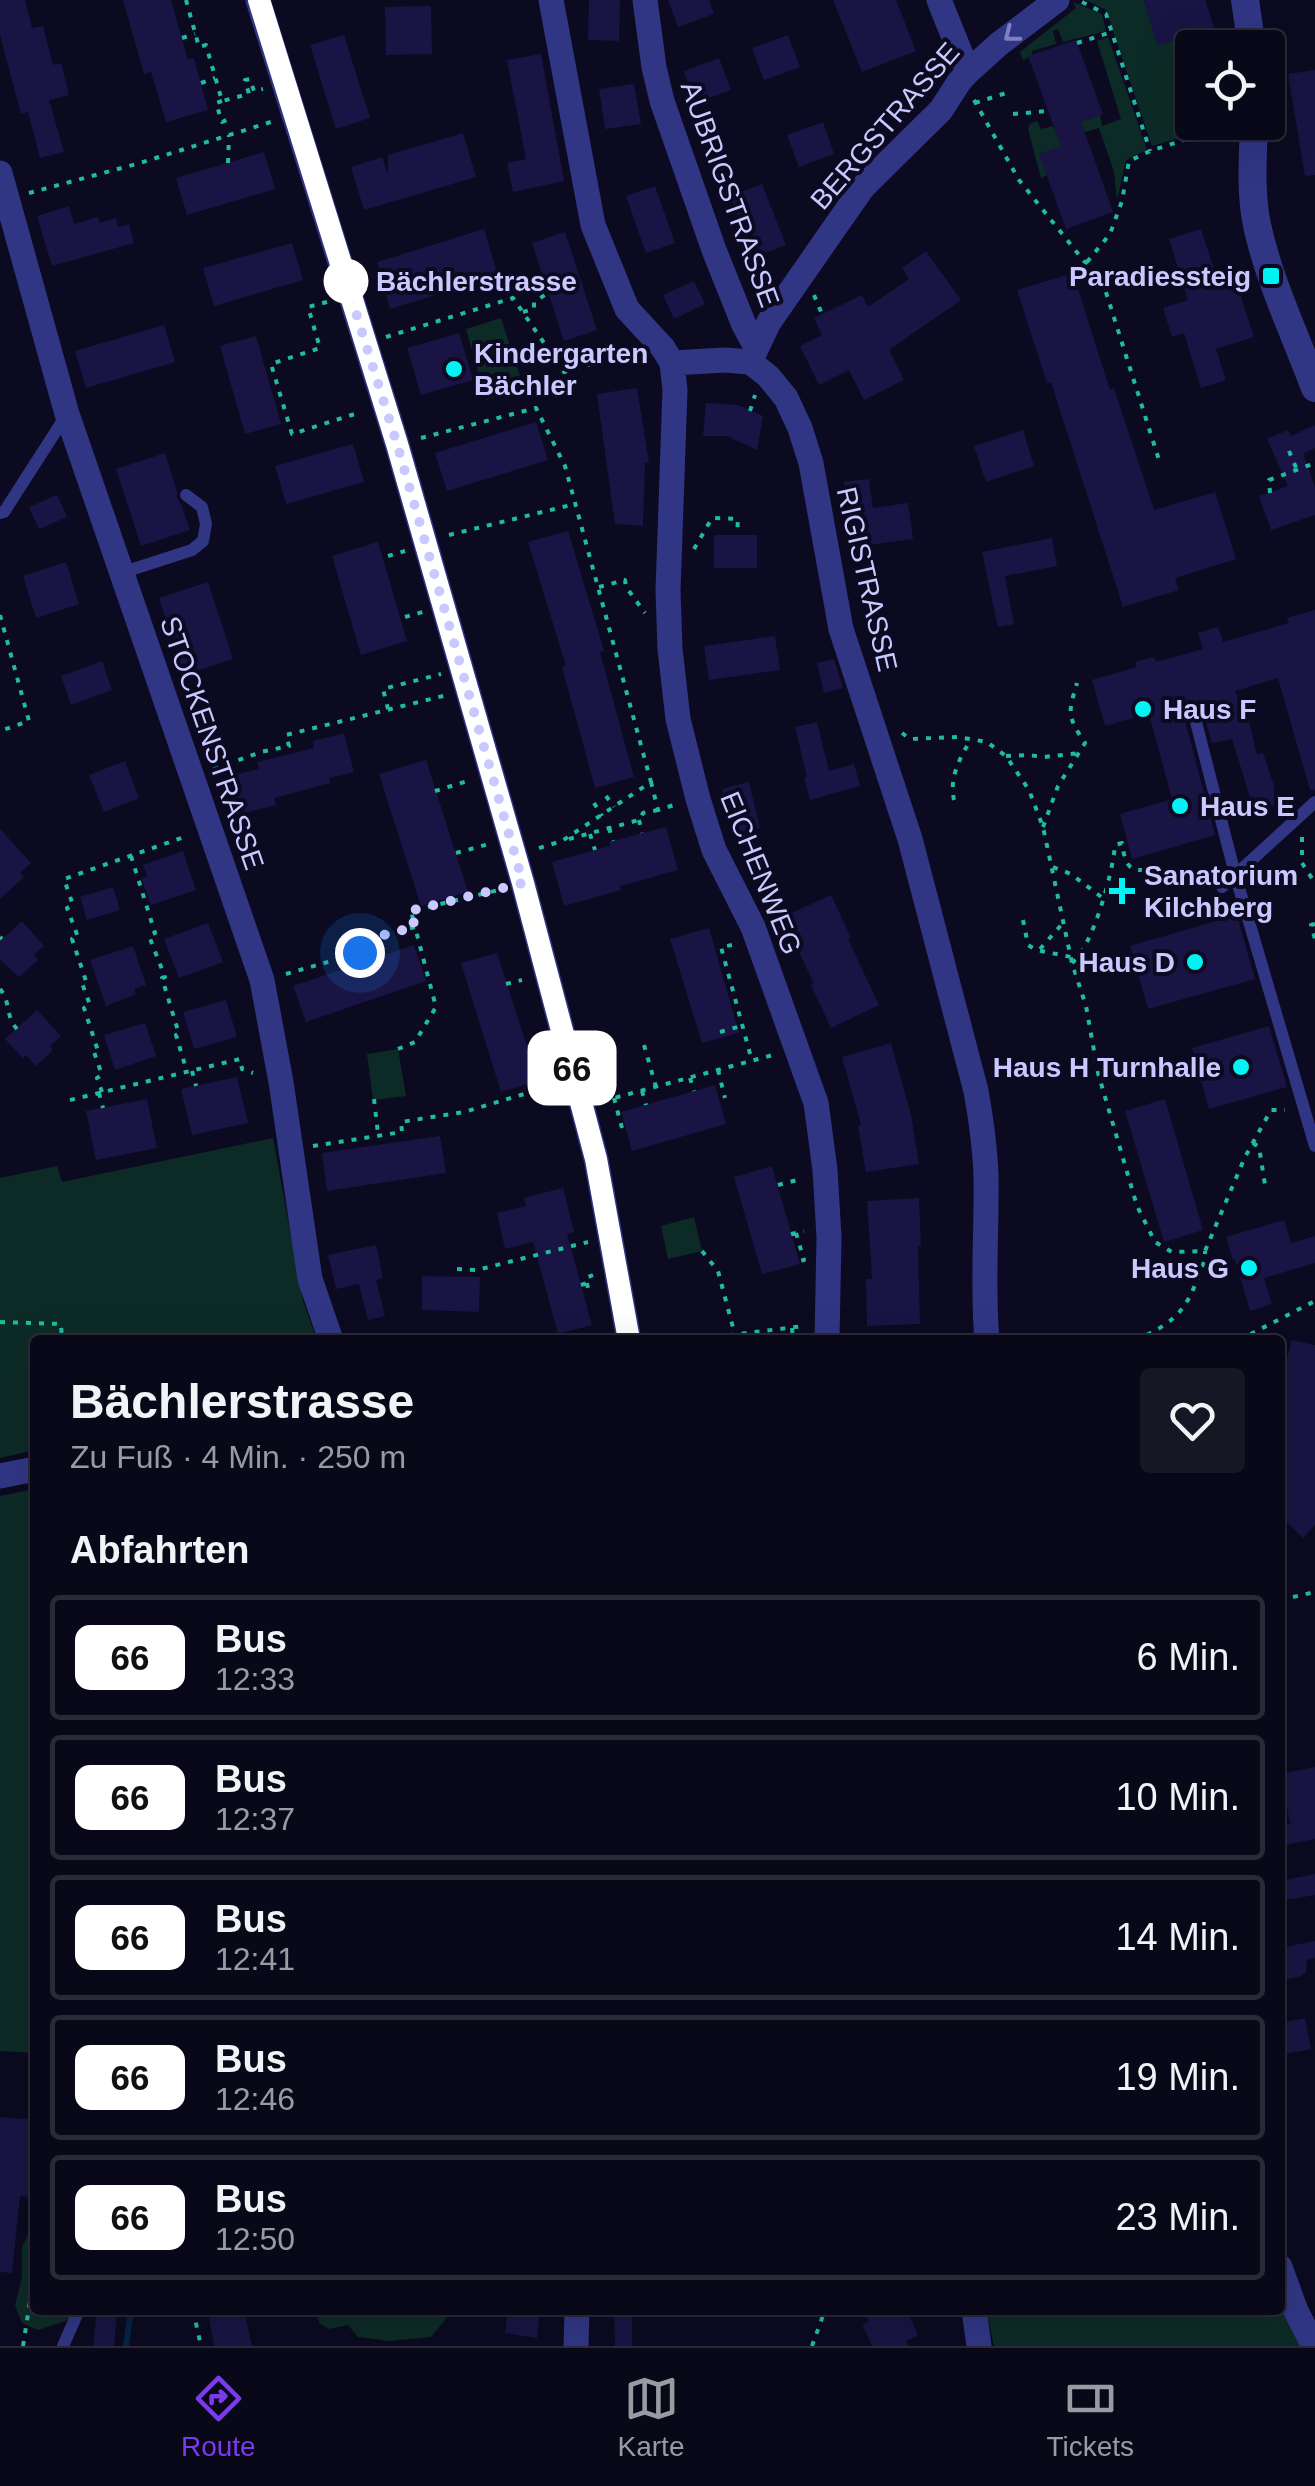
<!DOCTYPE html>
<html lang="de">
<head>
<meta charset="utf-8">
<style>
	:root { --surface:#090818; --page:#171625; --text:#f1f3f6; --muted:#999aa2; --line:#292937; --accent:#7c3aed }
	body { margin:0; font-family:Arial,sans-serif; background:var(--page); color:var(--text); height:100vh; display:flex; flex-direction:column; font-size:38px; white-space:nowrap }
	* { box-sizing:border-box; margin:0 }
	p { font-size:32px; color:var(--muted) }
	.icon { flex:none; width:55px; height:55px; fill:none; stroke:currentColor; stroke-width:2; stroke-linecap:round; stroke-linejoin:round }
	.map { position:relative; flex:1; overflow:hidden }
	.details { position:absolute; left:30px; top:1335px; width:1255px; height:980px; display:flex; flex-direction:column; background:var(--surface); border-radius:10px; box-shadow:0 10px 40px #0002,0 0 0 2px var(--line) }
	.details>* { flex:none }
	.badge { padding:0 20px; border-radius:15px; font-size:35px; line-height:65px }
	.tools { position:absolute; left:1175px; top:30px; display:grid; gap:20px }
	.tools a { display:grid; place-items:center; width:110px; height:110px; border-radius:10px; background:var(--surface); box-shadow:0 10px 40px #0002,0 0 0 2px var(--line); font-size:50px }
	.you { position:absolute; width:50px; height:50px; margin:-25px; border:8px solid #fff; border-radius:50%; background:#1a73e8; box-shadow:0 0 0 15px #1a73e833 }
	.map>.badge { position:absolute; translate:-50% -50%; box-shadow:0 0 0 5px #fff }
	h2 { padding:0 40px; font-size:38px; line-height:90px }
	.round { display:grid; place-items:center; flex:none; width:105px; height:105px; border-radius:10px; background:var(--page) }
	.headline { display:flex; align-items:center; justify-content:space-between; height:170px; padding:0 40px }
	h1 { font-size:48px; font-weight:600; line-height:75px }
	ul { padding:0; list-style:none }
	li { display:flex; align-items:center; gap:30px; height:125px; margin:0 20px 15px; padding:0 20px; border:5px solid var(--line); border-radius:10px }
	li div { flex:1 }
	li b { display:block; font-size:38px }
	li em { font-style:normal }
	li .badge { min-width:110px; font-weight:700; text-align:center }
	.tabs { display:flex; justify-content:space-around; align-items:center; height:140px; border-top:2px solid var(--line); background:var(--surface); font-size:28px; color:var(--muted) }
	.tabs a { display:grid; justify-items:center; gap:5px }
	.tabs .selected { color:var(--accent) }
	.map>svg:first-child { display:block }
	.green { fill:#0d2b26 }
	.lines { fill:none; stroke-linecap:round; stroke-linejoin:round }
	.stream { stroke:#062344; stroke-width:6 }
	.building { fill:#191443 }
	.path { stroke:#20bca2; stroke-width:4; stroke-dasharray:5 8; stroke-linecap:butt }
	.service { stroke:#303684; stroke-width:12 }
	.minor { stroke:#303684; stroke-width:25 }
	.tertiary { stroke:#303684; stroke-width:28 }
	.oneway { stroke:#7d80c2 }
	.line-casing { stroke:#fff; stroke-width:22 }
	.line { stroke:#fff; stroke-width:15 }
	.walk { stroke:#cac9ff; stroke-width:10; stroke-dasharray:0 18 }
	.poi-dot { fill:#00f4f3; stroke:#0c0a20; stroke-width:4 }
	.stop-dot { fill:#fff; stroke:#fff; stroke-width:5 }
	.labels { text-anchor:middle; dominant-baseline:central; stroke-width:8; stroke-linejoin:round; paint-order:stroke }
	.street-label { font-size:28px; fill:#cac9ff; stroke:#0c0a20 }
	.poi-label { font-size:28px; font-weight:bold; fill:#cac9ff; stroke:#0c0a20; text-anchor:end }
	.stop-label { font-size:28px; font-weight:bold; fill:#cac9ff; stroke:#0c0a20; text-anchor:start }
</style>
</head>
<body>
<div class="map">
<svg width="1315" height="2346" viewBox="0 0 1315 2346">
	<rect width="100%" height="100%" fill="#0c0a20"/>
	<path class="green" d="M1086 0H1144L1158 45 1179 39 1189 78 1192 80V122L1197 123 1202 129 1219 123H1230L1152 146 1106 10Z
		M1073 2 1102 14 1106 31 1063 42 1058 29 1053 31 1056 44 1032 51V55L1023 60 1020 52 1076 8Z
		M1108 37 1146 147V150L1126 160 1117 200 1114 172 1099 128 1082 133 1083 139 1040 154 1047 175 1041 178 1028 129 1030 124 1037 121 1041 129 1053 126 1056 131 1100 115 1102 126 1121 119 1097 41Z
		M501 318 524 389 486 400 466 329Z
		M398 1049 406 1096 373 1100 367 1054Z
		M273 1138 303 1301 317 1340H35V1450L0 1458V1178L57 1166 62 1182Z
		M694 1217 702 1251 668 1259 661 1226Z
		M35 1489V2053L0 2051V1496Z
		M35 2227V2310H84L69 2320 38 2330 22 2323 15 2305 22 2278V2247L31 2229Z
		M1280 2285 1303 2346H994L986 2310H1280Z
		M316 2310H443L446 2319 431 2337 389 2341 358 2337 348 2325 329 2329 319 2323Z"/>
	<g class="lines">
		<path class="stream" d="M126 2346 131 2310"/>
	</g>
	<path class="building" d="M0 0H25L32 28 43 26 53 65 61 63 69 95 49 100 64 152 40 158 28 112 21 114 0 35Z
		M123 0H171L188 60 194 58 208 110 166 122 151 72 144 74Z
		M589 0H620L619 41 588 40Z
		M668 0H709L714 14 678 27Z
		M833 0H896L916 51 862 72Z
		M1144 0H1205L1214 28 1158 46Z
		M431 6 432 54 386 55 385 7Z
		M344 35 370 118 336 129 310 45Z
		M788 35 800 67 764 80 752 48Z
		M1076 40 1103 114 1081 122 1113 212 1066 229 1039 154 1061 146 1028 56Z
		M541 54 564 181 513 192 507 163 526 159 507 60Z
		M719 58 731 90 695 103 684 71Z
		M1315 70V175L1305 176 1288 74Z
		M634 84 641 124 605 129 599 89Z
		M823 122 834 154 799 167 787 135Z
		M463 133 476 177 364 210 351 167 382 157 388 175V155Z
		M264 152 275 189 187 215 176 178Z
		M762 184 786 245 754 257 730 196Z
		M655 186 675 243 646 253 626 196Z
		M69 206 74 224 98 217 100 223 116 218 118 227 129 224 134 243 52 266 37 216Z
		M484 229 498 276 390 309 377 262Z
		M1201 229 1215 272 1221 271 1224 281 1235 278 1254 337 1216 349 1226 380 1201 388 1184 333 1172 337 1163 308 1188 300 1169 239Z
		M565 232 597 330 564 341 532 243Z
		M292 243 303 280 214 306 203 268Z
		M926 251 961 300 889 350 904 380 864 400 849 370 819 385 800 346 822 335 814 318 862 295 868 307 909 279 902 268Z
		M1073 273 1110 390 1114 388 1154 510 1215 492 1236 559 1175 578 1179 590 1123 607 1051 382 1047 383 1017 290Z
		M694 281 705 304 674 319 663 295Z
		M164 325 175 362 86 388 75 351Z
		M459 333 473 380 421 395 407 348Z
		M256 336 281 424 245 434 220 346Z
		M637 388 649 463H645L643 526 615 524 597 394Z
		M706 403 738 405 763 416 757 450 727 436H703Z
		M536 422 548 460 447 491 435 453Z
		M1315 425V448L1303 454 1315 487V515L1271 530 1259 496 1288 486 1267 439 1288 430 1291 436Z
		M1023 430 1034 466 986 482 974 446Z
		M353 444 364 482 286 504 275 466Z
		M165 453 177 491V498L181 504 190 530 141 546 116 469Z
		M869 479 873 508 908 503 913 539 852 547 844 482Z
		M57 495 67 517 39 529 29 507Z
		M568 531 604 651 600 652 634 777 595 788 562 667 566 666 528 542Z
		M714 535H757V568H714Z
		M1052 538 1057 566 1005 576 1014 624 998 627 982 552Z
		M378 542 407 641 361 655 332 556Z
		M66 562 79 604 36 618 23 576Z
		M208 582 233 659 184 675 159 598Z
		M1315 610V790H1310L1278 678 1235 691 1249 721 1257 755 1263 753 1274 786V805L1254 810 1232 739 1212 743 1204 716 1200 713H1193L1187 718 1186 724 1215 835 1132 859 1120 814 1172 799 1149 714 1105 726 1092 680 1137 667 1135 662 1154 657 1156 662 1203 649 1198 633 1218 627 1223 642 1289 623 1287 618Z
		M775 636 780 670 709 680 704 646Z
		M834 659 843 688 824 693 817 663Z
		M102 661 112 690 71 705 61 676Z
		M817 722 829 771 854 764 860 786 810 800 804 778 807 777 795 727Z
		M344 733 354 772 329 778 331 783 274 798 276 805 240 814 231 776 259 769 257 762 314 748 313 741Z
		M426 760 468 892 421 906 379 774Z
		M125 761 139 798 104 812 89 775Z
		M749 782 760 828 733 834 722 789Z
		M666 827 678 870 620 886 621 890 564 906 552 862 610 846 609 842Z
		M0 829 31 863 20 873 24 877 0 899Z
		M183 851 196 890 151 905 141 878 147 876 143 865Z
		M113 887 120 910 87 920 80 897Z
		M831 895 851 938 848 939 879 1005 831 1028 811 985 814 984 783 917Z
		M1237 915 1255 979 1148 1009 1130 946Z
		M22 921 44 946 34 955 38 960 19 977 0 960V941Z
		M208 923 223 962 179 978 164 939Z
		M709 928 739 1033 702 1043 670 939Z
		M414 945 426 981 306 1022 293 986Z
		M133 946 146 985 134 989 136 994 106 1006 90 960Z
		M497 953 538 1081 501 1092 461 963Z
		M226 1000 237 1037 194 1049 183 1012Z
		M37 1010 61 1036 50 1046 53 1050 36 1066 26 1055 23 1058 5 1039Z
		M145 1023 156 1056 115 1070 104 1035Z
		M1269 1026 1287 1087 1209 1109 1192 1048Z
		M891 1043 911 1115 919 1164 866 1172 858 1126 861 1125 842 1057Z
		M237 1077 248 1123 192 1135 181 1089Z
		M715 1085 726 1124 632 1151 621 1112Z
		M147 1099 157 1148 96 1160 86 1111Z
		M1165 1099 1203 1230 1164 1242 1125 1111Z
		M440 1136 446 1173 327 1191 322 1153Z
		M772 1166 800 1264 762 1274 734 1177Z
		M563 1188 574 1232 567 1234 592 1325 558 1334 533 1242 505 1249 497 1213 526 1206 524 1198Z
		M919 1198 921 1246H918L920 1324 867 1326 866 1279H872L867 1201Z
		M1284 1220 1291 1243 1315 1236V1263L1264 1278 1272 1304 1250 1311 1235 1259 1233 1260 1226 1237Z
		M376 1245 383 1278 376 1280 385 1316 368 1320 359 1284 336 1289 328 1255Z
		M422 1276 480 1277 479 1312 422 1310Z
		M1292 1340 1315 1345V1525L1303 1538 1280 1516V1497L1286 1491 1280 1471V1358L1287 1359Z
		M1315 1767V1839L1280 1846V1826L1290 1824 1284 1791 1280 1792V1774Z
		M1315 1874V1895L1280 1901V1881Z
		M1315 1941V1958L1307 1960 1306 1973 1302 1974V1976L1280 1981V1948Z
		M1305 2018 1311 2049 1280 2055V2023Z
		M0 2117 35 2120V2149L30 2197 20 2196 12 2273 0 2272Z
		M97 2310 117 2312 114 2346H93Z
		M212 2310H244L252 2346H214L209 2318 214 2317Z
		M508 2310H540L537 2338 505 2333Z
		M614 2310H632V2346H615Z
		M864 2310H907L918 2335 906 2341 908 2346H872L862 2324 869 2322Z"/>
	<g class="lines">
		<path class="path" d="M186 0 199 47 206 45 222 101 249 94 245 80 250 79 254 91 263 89
			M1082 2 1106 14 1150 151
			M1212 29 1218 48
			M182 38 195 34
			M1077 43 1112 32
			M201 83 215 78
			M974 100 1019 180 1104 286 1159 460
			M222 101 216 103 222 122 229 119
			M975 103 1006 93
			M1013 114 1048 111
			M228 163 229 135
			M29 193 140 163 274 121
			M1087 262 1110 234 1122 201 1129 161 1150 151 1231 125
			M814 295 822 314
			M327 302 308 307 320 348 271 364 292 434 361 412
			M523 312 534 309V302L548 293
			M386 337 513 298 564 372 634 351
			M750 411 755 395
			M421 438 536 408 565 466 651 782 562 841 536 849
			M1289 451 1297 470
			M1270 493 1269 480 1315 463
			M449 535 575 504
			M694 549 712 518 738 519 737 535
			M388 556 405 551
			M599 587 625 580 626 587 645 613
			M0 615 29 721 0 731
			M405 617 423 612
			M388 709 383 689 441 674
			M902 733 910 739 958 737 987 742 1006 756 1029 790 1043 827 1072 963 1086 1006 1098 1073 1137 1206 1155 1242 1172 1252 1205 1251 1245 1157 1271 1110H1285
			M1006 756 1028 755 1044 757 1080 753
			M214 769 261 752 289 746 286 735 447 695
			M651 782 658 810 674 805
			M435 791 471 780
			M606 796 614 807
			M954 800C949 777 960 758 971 739
			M594 803 602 816
			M639 820 642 833
			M1043 827 1058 786 1085 743C1067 716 1068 713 1077 683
			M609 828 613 841
			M590 834 595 850
			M1302 837V863L1315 883
			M569 839 639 820 643 813 658 810
			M456 853 489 844
			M131 856 155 933 149 936 165 977 162 978 179 1034 176 1035 187 1072
			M1053 867 1071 874 1104 899
			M1023 920 1028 945 1036 950 1071 957
			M1315 924 1311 925 1315 939
			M0 937 2 939
			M732 945 721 947 752 1061
			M1040 949 1063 923
			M1072 963C1093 946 1113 872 1115 845L1122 843C1127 882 1140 866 1164 870 1168 871 1174 875 1178 878
			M286 974 359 953 356 942 415 927 411 911 499 890
			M506 984 522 980
			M0 989C11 1002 5 1016 17 1029
			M720 1032 741 1026
			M644 1045 656 1087
			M528 1047 540 1043
			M398 1049 415 1042 436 1007 415 927
			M718 1070 725 1098
			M192 1071 196 1086
			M690 1078 694 1091
			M642 1091 646 1105
			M102 1092 97 1078 102 1075 94 1052 98 1051 84 1008 90 1005 82 983 86 981 72 939 78 937 67 908 73 905 64 879 187 836
			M99 1093 103 1108
			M614 1098 622 1128
			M374 1099 378 1134
			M70 1100 240 1059 242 1069 253 1073
			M603 1101 773 1055
			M1253 1143 1259 1147 1266 1191
			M313 1146 402 1132 401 1122 464 1112 551 1086
			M778 1185 801 1179
			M796 1233 804 1260 799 1261
			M791 1234 804 1231
			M702 1251 718 1271 735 1335
			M457 1269 477 1270 588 1242
			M587 1283 589 1294
			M581 1285 587 1283 588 1277 593 1275
			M0 1322 61 1324 62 1340
			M792 1328 793 1340
			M690 1340 804 1326
			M1135 1340C1183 1320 1188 1305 1205 1259V1251
			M1239 1340 1315 1301
			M1293 1597 1315 1592
			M193 2310 201 2346
			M23 2346 35 2269
			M812 2346 825 2310"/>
		<path class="service" d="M0 513 4 512 67 414
			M121 573 192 550 203 541 206 524 202 507 186 495
			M1196 722 1235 874 1315 1146
			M1222 887 1315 802
			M63 2346 79 2310"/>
		<path class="minor" d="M258 0 397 444 523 883 596 1159 629 1340
			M551 0 593 225 627 309 663 348 672 363 725 360 750 362 768 376 786 398 800 428 811 463 841 629 910 839 976 1091C981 1119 985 1147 986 1176 987 1231 982 1285 987 1340
			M645 0 654 67 662 101 714 250 744 325 756 347
			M939 0 968 72
			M0 173 67 414 262 980 281 1082 310 1279 331 1340
			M750 362 769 322 863 187 941 110 959 82 968 72 999 44 1057 0
			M672 363 675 390 668 591 670 649 678 719 698 799 714 850 753 927 816 1103 825 1170 829 1237 827 1340
			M0 1476 35 1469
			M1280 2267 1296 2311 1314 2346
			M974 2310 979 2346
			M576 2346 577 2310"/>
		<path class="tertiary" d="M1245 0 1252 48
			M1254 122C1253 156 1250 192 1257 225 1269 281 1295 334 1315 388"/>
	</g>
	<defs><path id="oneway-chevron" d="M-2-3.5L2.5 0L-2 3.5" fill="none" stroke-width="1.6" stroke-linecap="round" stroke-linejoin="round" transform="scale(2.5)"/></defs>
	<use class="oneway" href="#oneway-chevron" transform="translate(1011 35) rotate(142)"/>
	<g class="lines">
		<g class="line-casing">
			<path id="line" d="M259 0 397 444 523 883 596 1159 629 1340"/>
		</g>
		<use href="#line" class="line"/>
		<path class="walk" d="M346 281 397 444 523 883 410 911 415 927 356 942 360 953"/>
	</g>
	<g class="poi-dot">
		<rect x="1261" y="266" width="20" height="20" rx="5"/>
		<circle cx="454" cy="369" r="10"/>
		<circle cx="1143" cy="709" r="10"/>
		<circle cx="1180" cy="806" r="10"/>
		<path d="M1117 876h10v10h10v10h-10v10h-10v-10h-10v-10h10z"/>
		<circle cx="1195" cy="962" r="10"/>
		<circle cx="1241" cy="1067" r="10"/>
		<circle cx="1249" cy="1268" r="10"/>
	</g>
	<circle class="stop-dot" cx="346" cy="281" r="20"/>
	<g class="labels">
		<g class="street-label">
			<text transform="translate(885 126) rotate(-49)">BERGSTRASSE</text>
			<text transform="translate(730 194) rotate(70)">AUBRIGSTRASSE</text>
			<text transform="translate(867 579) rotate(77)">RIGISTRASSE</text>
			<text transform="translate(212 743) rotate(71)">STOCKENSTRASSE</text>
			<text transform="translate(761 873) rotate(68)">EICHENWEG</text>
		</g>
		<g class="poi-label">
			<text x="1251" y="276">Paradiessteig</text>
			<text x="474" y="353" text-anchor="start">Kindergarten<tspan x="474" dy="32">Bächler</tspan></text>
			<text x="1163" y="709" text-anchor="start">Haus F</text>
			<text x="1200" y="806" text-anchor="start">Haus E</text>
			<text x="1144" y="875" text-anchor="start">Sanatorium<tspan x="1144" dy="32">Kilchberg</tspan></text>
			<text x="1175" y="962">Haus D</text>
			<text x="1221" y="1067">Haus H Turnhalle</text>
			<text x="1229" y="1268">Haus G</text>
		</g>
		<g class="stop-label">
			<text x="376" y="281">Bächlerstrasse</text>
		</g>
	</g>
</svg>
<div class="tools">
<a><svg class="icon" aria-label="locate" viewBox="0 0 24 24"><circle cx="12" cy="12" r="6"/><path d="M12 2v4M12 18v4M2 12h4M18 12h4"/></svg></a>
</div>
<div class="you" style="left:360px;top:953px"></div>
<b class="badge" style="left:572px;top:1068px;background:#fff;color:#111">66</b>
<section class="details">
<div class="headline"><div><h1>Bächlerstrasse</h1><p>Zu Fuß · 4 Min. · 250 m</p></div><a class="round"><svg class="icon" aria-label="heart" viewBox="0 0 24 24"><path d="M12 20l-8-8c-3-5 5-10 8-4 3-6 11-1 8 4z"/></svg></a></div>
<h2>Abfahrten</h2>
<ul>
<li><span class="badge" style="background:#fff;color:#111">66</span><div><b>Bus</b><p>12:33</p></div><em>6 Min.</em></li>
<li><span class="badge" style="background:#fff;color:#111">66</span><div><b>Bus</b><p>12:37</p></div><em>10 Min.</em></li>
<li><span class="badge" style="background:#fff;color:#111">66</span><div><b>Bus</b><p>12:41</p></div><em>14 Min.</em></li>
<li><span class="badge" style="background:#fff;color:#111">66</span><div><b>Bus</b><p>12:46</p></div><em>19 Min.</em></li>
<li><span class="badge" style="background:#fff;color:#111">66</span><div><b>Bus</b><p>12:50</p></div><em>23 Min.</em></li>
</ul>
</section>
</div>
<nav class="tabs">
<a class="selected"><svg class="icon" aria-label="directions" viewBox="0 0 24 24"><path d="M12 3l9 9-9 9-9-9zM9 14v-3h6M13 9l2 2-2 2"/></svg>Route</a>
<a><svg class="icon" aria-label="map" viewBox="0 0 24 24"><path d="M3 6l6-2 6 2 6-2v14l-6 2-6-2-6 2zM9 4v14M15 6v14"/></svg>Karte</a>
<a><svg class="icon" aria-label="tickets" viewBox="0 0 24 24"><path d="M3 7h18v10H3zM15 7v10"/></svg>Tickets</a>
</nav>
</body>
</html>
